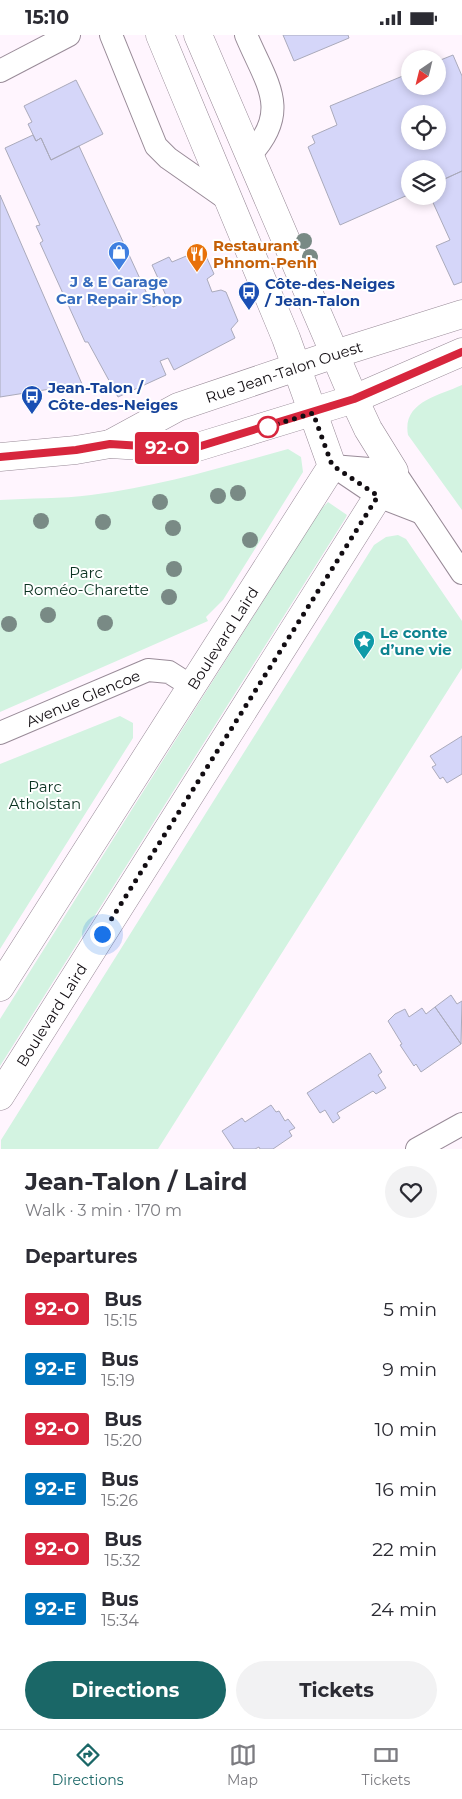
<!DOCTYPE html>
<html lang="en">
<head>
<meta charset="utf-8">
<style>
	:root { --surface:#fff; --page:#f2f2f3; --text:#2b2b33; --muted:#7c7c81; --line:#e1e1e2; --accent:#1a6767 }
	body { margin:0; font-family:Montserrat,sans-serif; background:var(--page); color:var(--text); height:100vh; display:flex; flex-direction:column; font-size:19px; white-space:nowrap }
	* { box-sizing:border-box; margin:0 }
	p { font-size:16px; color:var(--muted) }
	.icon { flex:none; width:28px; height:28px; fill:none; stroke:currentColor; stroke-width:2; stroke-linecap:round; stroke-linejoin:round }
	.map { position:relative; height:1114px; overflow:hidden }
	.details { display:flex; flex-direction:column; background:var(--surface); flex:1 }
	.details>* { flex:none }
	.badge { padding:0 10px; border-radius:4px; font-size:18px; line-height:32px }
	.needle { width:32px; rotate:215deg }
	.buttons { position:absolute; left:401px; top:15px; display:grid; gap:10px }
	.buttons a { display:grid; place-items:center; width:45px; height:45px; border-radius:50%; background:var(--surface); box-shadow:0 2px 8px #0003; font-size:25px }
	.you { position:absolute; width:25px; height:25px; margin:-12px; border:4px solid #fff; border-radius:50%; background:#1a73e8; box-shadow:0 0 0 8px #1a73e833 }
	.map>.badge { position:absolute; translate:-50% -50%; box-shadow:0 0 0 2px #fff }
	h2 { padding:0 25px; font-size:19px; line-height:45px }
	.round { display:grid; place-items:center; flex:none; width:52px; height:52px; border-radius:26px; background:var(--page) }
	.summary { display:flex; align-items:center; justify-content:space-between; height:85px; padding:0 25px }
	h1 { font-size:24px; font-weight:700; line-height:38px }
	.primary-button { display:flex; gap:10px; margin-top:auto; padding:10px 25px }
	.primary-button a { flex:1; height:58px; border-radius:30px; background:var(--accent); color:#fff; font-size:20px; font-weight:700; line-height:58px; text-align:center }
	.primary-button a+a { background:var(--page); color:var(--text) }
	ul { padding:0; list-style:none }
	li { display:flex; align-items:center; gap:15px; height:60px; padding:0 25px }
	li div { flex:1 }
	li b { display:block; font-size:19px }
	li em { font-style:normal }
	li .badge { min-width:55px; font-weight:700; text-align:center }
	.status { display:flex; justify-content:space-between; align-items:center; height:35px; padding:0 25px; background:var(--surface); direction:ltr }
	.status svg { height:14px; fill:currentColor }
	.tab-bar { display:flex; justify-content:space-around; align-items:center; height:70px; border-top:1px solid var(--line); background:var(--surface); font-size:14px; color:var(--muted) }
	.tab-bar a { display:grid; justify-items:center; gap:2px }
	.tab-bar .current { color:var(--accent) }
	.map>svg:first-child { display:block }
	.green { fill:#d3f3e1 }
	.building { fill:#d5d6f9; stroke:#aab; fill-rule:evenodd }
	.lines { fill:none; stroke-linecap:round; stroke-linejoin:round }
	.minor-casing { stroke:#998b98; stroke-width:24 }
	.tertiary-casing { stroke:#998b98; stroke-width:29 }
	.secondary-casing { stroke:#998b98; stroke-width:29 }
	.minor { stroke:#fff; stroke-width:22 }
	.tertiary { stroke:#fff; stroke-width:28 }
	.secondary { stroke:#fff; stroke-width:28 }
	.tree { fill:#798a85 }
	.line-casing { stroke:#fff; stroke-width:11 }
	.line { stroke:#d7263d; stroke-width:8 }
	.walk { stroke:#120d12; stroke-width:5; stroke-dasharray:0 9 }
	.stop-dot { fill:#fff; stroke:#d7263d; stroke-width:2.5 }
	.labels { text-anchor:middle; dominant-baseline:central; stroke-width:4; stroke-linejoin:round; paint-order:stroke }
	.food-label { font-size:15px; font-weight:bold; fill:#c56008; stroke:#fff; text-anchor:start }
	.shop-label { font-size:15px; font-weight:bold; fill:#366cbe; stroke:#fff }
	.transit-label { font-size:15px; font-weight:bold; fill:#164399; stroke:#fff; text-anchor:start }
	.street-label { font-size:15px; fill:#120d12; stroke:#fff }
	.park-label { font-size:15px; fill:#0c3322; stroke:#fff }
	.culture-label { font-size:15px; font-weight:bold; fill:#0d838f; stroke:#fff; text-anchor:start }
</style>
</head>
<body>
<div class="status"><b>15:10</b><svg viewBox="0 0 49 12"><path d="M0 12V9h3v3zM5 12V6h3v6zM10 12V3h3v9zM15 12V0h3v12zM26 1h20v11H26zM47 4h2v5h-2z"/></svg></div>
<div class="map">
<svg width="462" height="1114" viewBox="0 0 462 1114">
	<rect width="100%" height="100%" fill="#fff5fe"/>
	<path class="green" d="M462 350V475L408 400C402 367 438 361 462 350Z
		M288 414 301 422 303 437 223 565 206 582 208 586 0 677V465C30 463 61 464 91 460 159 451 223 432 288 414Z
		M328 467 347 480 345 484 0 1031V984L321 474Z
		M398 500 406 504 462 586V633L158 1114H1V1105L374 510 386 502Z
		M120 681 133 688V703L0 914V729Z"/>
	<path class="building" d="M283 0H348L349 3 294 26Z
		M453 20 462 41V136L438 147V134H410V159L340 190 308 112 315 108 312 101 337 90 330 71 410 38V51H438V26ZM410 79H438V106H410Z
		M76 45 103 99 51 125 41 103 36 106 28 89 32 87 24 71Z
		M33 100 36 106 41 103 51 125 79 111 153 272 168 265 152 230 169 222 172 227 203 214 214 239 207 244 212 257 221 255 226 257 238 286 231 294 235 303 174 335 168 323 160 326 166 340 118 362 88 307H85L40 208 43 206 36 191 40 190 5 113Z
		M462 136V247L454 250 436 211 450 205 430 161H438V147Z
		M0 160 82 349 0 362Z
		M462 701V739L447 748 443 742 440 744 432 732 436 730 430 721Z
		M451 960 457 969 462 966 461 1009 435 972Z
		M435 972 461 1009 421 1037 416 1029 414 1031 400 1010 402 1009 388 986 395 979 405 974 409 982 422 973 426 979Z
		M370 1018 382 1037 378 1040 386 1053 376 1059 373 1056 337 1078 340 1083 333 1088 325 1075 320 1078 307 1058Z
		M271 1070 276 1077 279 1076 285 1086 288 1084 295 1093 289 1096 292 1101 273 1114H260L259 1112 255 1114H234L222 1096 242 1083 245 1087Z"/>
	<g class="lines">
		<g class="minor-casing">
			<g id="minor">
				<path d="M111 0 156 111 168 123 228 165"/>
				<path d="M246 0C266 48 292 75 250 120"/>
				<path d="M0 36 69 0"/>
				<path d="M332 431 394 436 462 538"/>
				<path d="M335 432 378 461 422 478"/>
				<path id="s1" d="M0 698 148 635 169 637 191 651"/>
				<path d="M417 1114 462 1089"/>
			</g>
		</g>
		<g class="tertiary-casing">
			<g id="tertiary">
				<path id="s2" d="M0 952 332 431 313 378"/>
				<path id="s3" d="M0 1061 394 436 368 394 354 364"/>
			</g>
		</g>
		<g class="secondary-casing">
			<g id="secondary">
				<path d="M160 0 286 303 313 378"/>
				<path d="M198 0 354 364"/>
				<path id="s4" d="M110 409 178 372 335 319 462 279"/>
				<path d="M0 422 76 415 110 409 191 414 354 364 462 317"/>
			</g>
		</g>
		<use href="#minor" class="minor"/>
		<use href="#tertiary" class="tertiary"/>
		<use href="#secondary" class="secondary"/>
	</g>
	<g class="tree">
		<circle cx="304" cy="206" r="8"/>
		<circle cx="310" cy="222" r="8"/>
		<circle cx="238" cy="458" r="8"/>
		<circle cx="218" cy="461" r="8"/>
		<circle cx="160" cy="467" r="8"/>
		<circle cx="41" cy="486" r="8"/>
		<circle cx="103" cy="487" r="8"/>
		<circle cx="173" cy="493" r="8"/>
		<circle cx="250" cy="505" r="8"/>
		<circle cx="174" cy="534" r="8"/>
		<circle cx="169" cy="562" r="8"/>
		<circle cx="48" cy="580" r="8"/>
		<circle cx="105" cy="588" r="8"/>
		<circle cx="9" cy="589" r="8"/>
	</g>
	<g class="lines">
		<g class="line-casing">
			<path id="line" d="M0 422 76 415 110 409 191 414 354 364 462 317"/>
		</g>
		<use href="#line" class="line"/>
		<path class="walk" d="M102 899 378 461 332 430 313 378 261 394 268 392"/>
	</g>
	<defs>
		<g id="shop-pin" transform="scale(1.125)"><path d="M0 17L-7.5 6A9.5 9.5 0 1 1 7.5 6Z" fill="#3f7fe0" stroke="#fff"/><path d="M-5-2.5h2.3a2.7 3.5 0 0 1 5.4 0H5L5.5 6h-11ZM-1.5-2.5h3a1.5 2.3 0 0 0-3 0Z" fill="#fff"/></g>
		<g id="restaurant-pin" transform="scale(1.125)"><path d="M0 17L-7.5 6A9.5 9.5 0 1 1 7.5 6Z" fill="#e8710a" stroke="#fff"/><path d="M-5-6h1v4h1v-4h1v4h1v-4h1v5L-1.5 .5V6h-2V.5L-5-1ZM5-6V6H3V1.5H1.5Q1.5-4 5-6Z" fill="#fff"/></g>
		<g id="bus-pin" transform="scale(1.125)"><path d="M0 17L-7.5 6A9.5 9.5 0 1 1 7.5 6Z" fill="#1a4fb4" stroke="#fff"/><path d="M-5-6H5V4H4V6H2V4H-2V6H-4V4H-5ZM-3.5-4V0h7V-4ZM-3.5 1.2v1.5H-2V1.2ZM2 1.2v1.5H3.5V1.2Z" fill="#fff"/></g>
		<g id="sight-pin" transform="scale(1.125)"><path d="M0 17L-7.5 6A9.5 9.5 0 1 1 7.5 6Z" fill="#0f9aa8" stroke="#fff"/><path d="M0-6L1.8-2.2L6-1.7L2.9 1.2L3.7 5.4L0 3.3L-3.7 5.4L-2.9 1.2L-6-1.7L-1.8-2.2Z" fill="#fff"/></g>
	</defs>
	<g fill-rule="evenodd">
		<use href="#shop-pin" x="119" y="217"/>
		<use href="#restaurant-pin" x="197" y="219"/>
		<use href="#bus-pin" x="249" y="257"/>
		<use href="#bus-pin" x="32" y="361"/>
		<use href="#sight-pin" x="364" y="606"/>
	</g>
	<circle class="stop-dot" cx="268" cy="392" r="10"/>
	<g class="labels">
		<g class="food-label">
			<text x="213" y="210">Restaurant<tspan x="213" dy="17">Phnom-Penh</tspan></text>
		</g>
		<g class="shop-label">
			<text x="119" y="246">J &amp; E Garage<tspan x="119" dy="17">Car Repair Shop</tspan></text>
		</g>
		<g class="transit-label">
			<text x="265" y="248">Côte-des-Neiges<tspan x="265" dy="17">/ Jean-Talon</tspan></text>
			<text x="48" y="352">Jean-Talon /<tspan x="48" dy="17">Côte-des-Neiges</tspan></text>
		</g>
		<g class="street-label">
			<text stroke="none"><textPath href="#s4" startOffset="189">Rue Jean-Talon Ouest</textPath></text>
			<text stroke="none"><textPath href="#s2" startOffset="414">Boulevard Laird</textPath></text>
			<text stroke="none"><textPath href="#s1" startOffset="90">Avenue Glencoe</textPath></text>
			<text stroke="none"><textPath href="#s3" startOffset="96">Boulevard Laird</textPath></text>
		</g>
		<g class="park-label">
			<text x="86" y="537">Parc<tspan x="86" dy="17">Roméo-Charette</tspan></text>
			<text x="45" y="751">Parc<tspan x="45" dy="17">Atholstan</tspan></text>
		</g>
		<g class="culture-label">
			<text x="380" y="597">Le conte<tspan x="380" dy="17">d’une vie</tspan></text>
		</g>
	</g>
</svg>
<div class="buttons">
<a><svg class="needle" viewBox="-14 -14 28 28"><path d="M0-13l5 13h-10z" fill="#e53935"/><path d="M0 13l5-13h-10z" fill="#7c7c81"/></svg></a>
<a><svg class="icon" aria-label="locate" viewBox="0 0 24 24"><circle cx="12" cy="12" r="6"/><path d="M12 2v4M12 18v4M2 12h4M18 12h4"/></svg></a>
<a><svg class="icon" aria-label="layers" viewBox="0 0 24 24"><path d="M12 4l9 5-9 5-9-5zM3 14l9 5 9-5"/></svg></a>
</div>
<div class="you" style="left:102px;top:899px"></div>
<b class="badge" style="left:167px;top:413px;background:#d7263d;color:#fff">92-O</b>
</div>
<section class="details">
<div class="summary"><div><h1>Jean-Talon / Laird</h1><p>Walk · 3 min · 170 m</p></div><a class="round"><svg class="icon" aria-label="heart" viewBox="0 0 24 24"><path d="M12 20l-8-8c-3-5 5-10 8-4 3-6 11-1 8 4z"/></svg></a></div>
<h2>Departures</h2>
<ul>
<li><span class="badge" style="background:#d7263d;color:#fff">92-O</span><div><b>Bus</b><p>15:15</p></div><em>5 min</em></li>
<li><span class="badge" style="background:#0072bc;color:#fff">92-E</span><div><b>Bus</b><p>15:19</p></div><em>9 min</em></li>
<li><span class="badge" style="background:#d7263d;color:#fff">92-O</span><div><b>Bus</b><p>15:20</p></div><em>10 min</em></li>
<li><span class="badge" style="background:#0072bc;color:#fff">92-E</span><div><b>Bus</b><p>15:26</p></div><em>16 min</em></li>
<li><span class="badge" style="background:#d7263d;color:#fff">92-O</span><div><b>Bus</b><p>15:32</p></div><em>22 min</em></li>
<li><span class="badge" style="background:#0072bc;color:#fff">92-E</span><div><b>Bus</b><p>15:34</p></div><em>24 min</em></li>
</ul>
<div class="primary-button"><a>Directions</a><a>Tickets</a></div>
</section>
<nav class="tab-bar">
<a class="current"><svg class="icon" aria-label="directions" viewBox="0 0 24 24"><path d="M12 3l9 9-9 9-9-9zM9 14v-3h6M13 9l2 2-2 2"/></svg>Directions</a>
<a><svg class="icon" aria-label="map" viewBox="0 0 24 24"><path d="M3 6l6-2 6 2 6-2v14l-6 2-6-2-6 2zM9 4v14M15 6v14"/></svg>Map</a>
<a><svg class="icon" aria-label="tickets" viewBox="0 0 24 24"><path d="M3 7h18v10H3zM15 7v10"/></svg>Tickets</a>
</nav>
</body>
</html>
